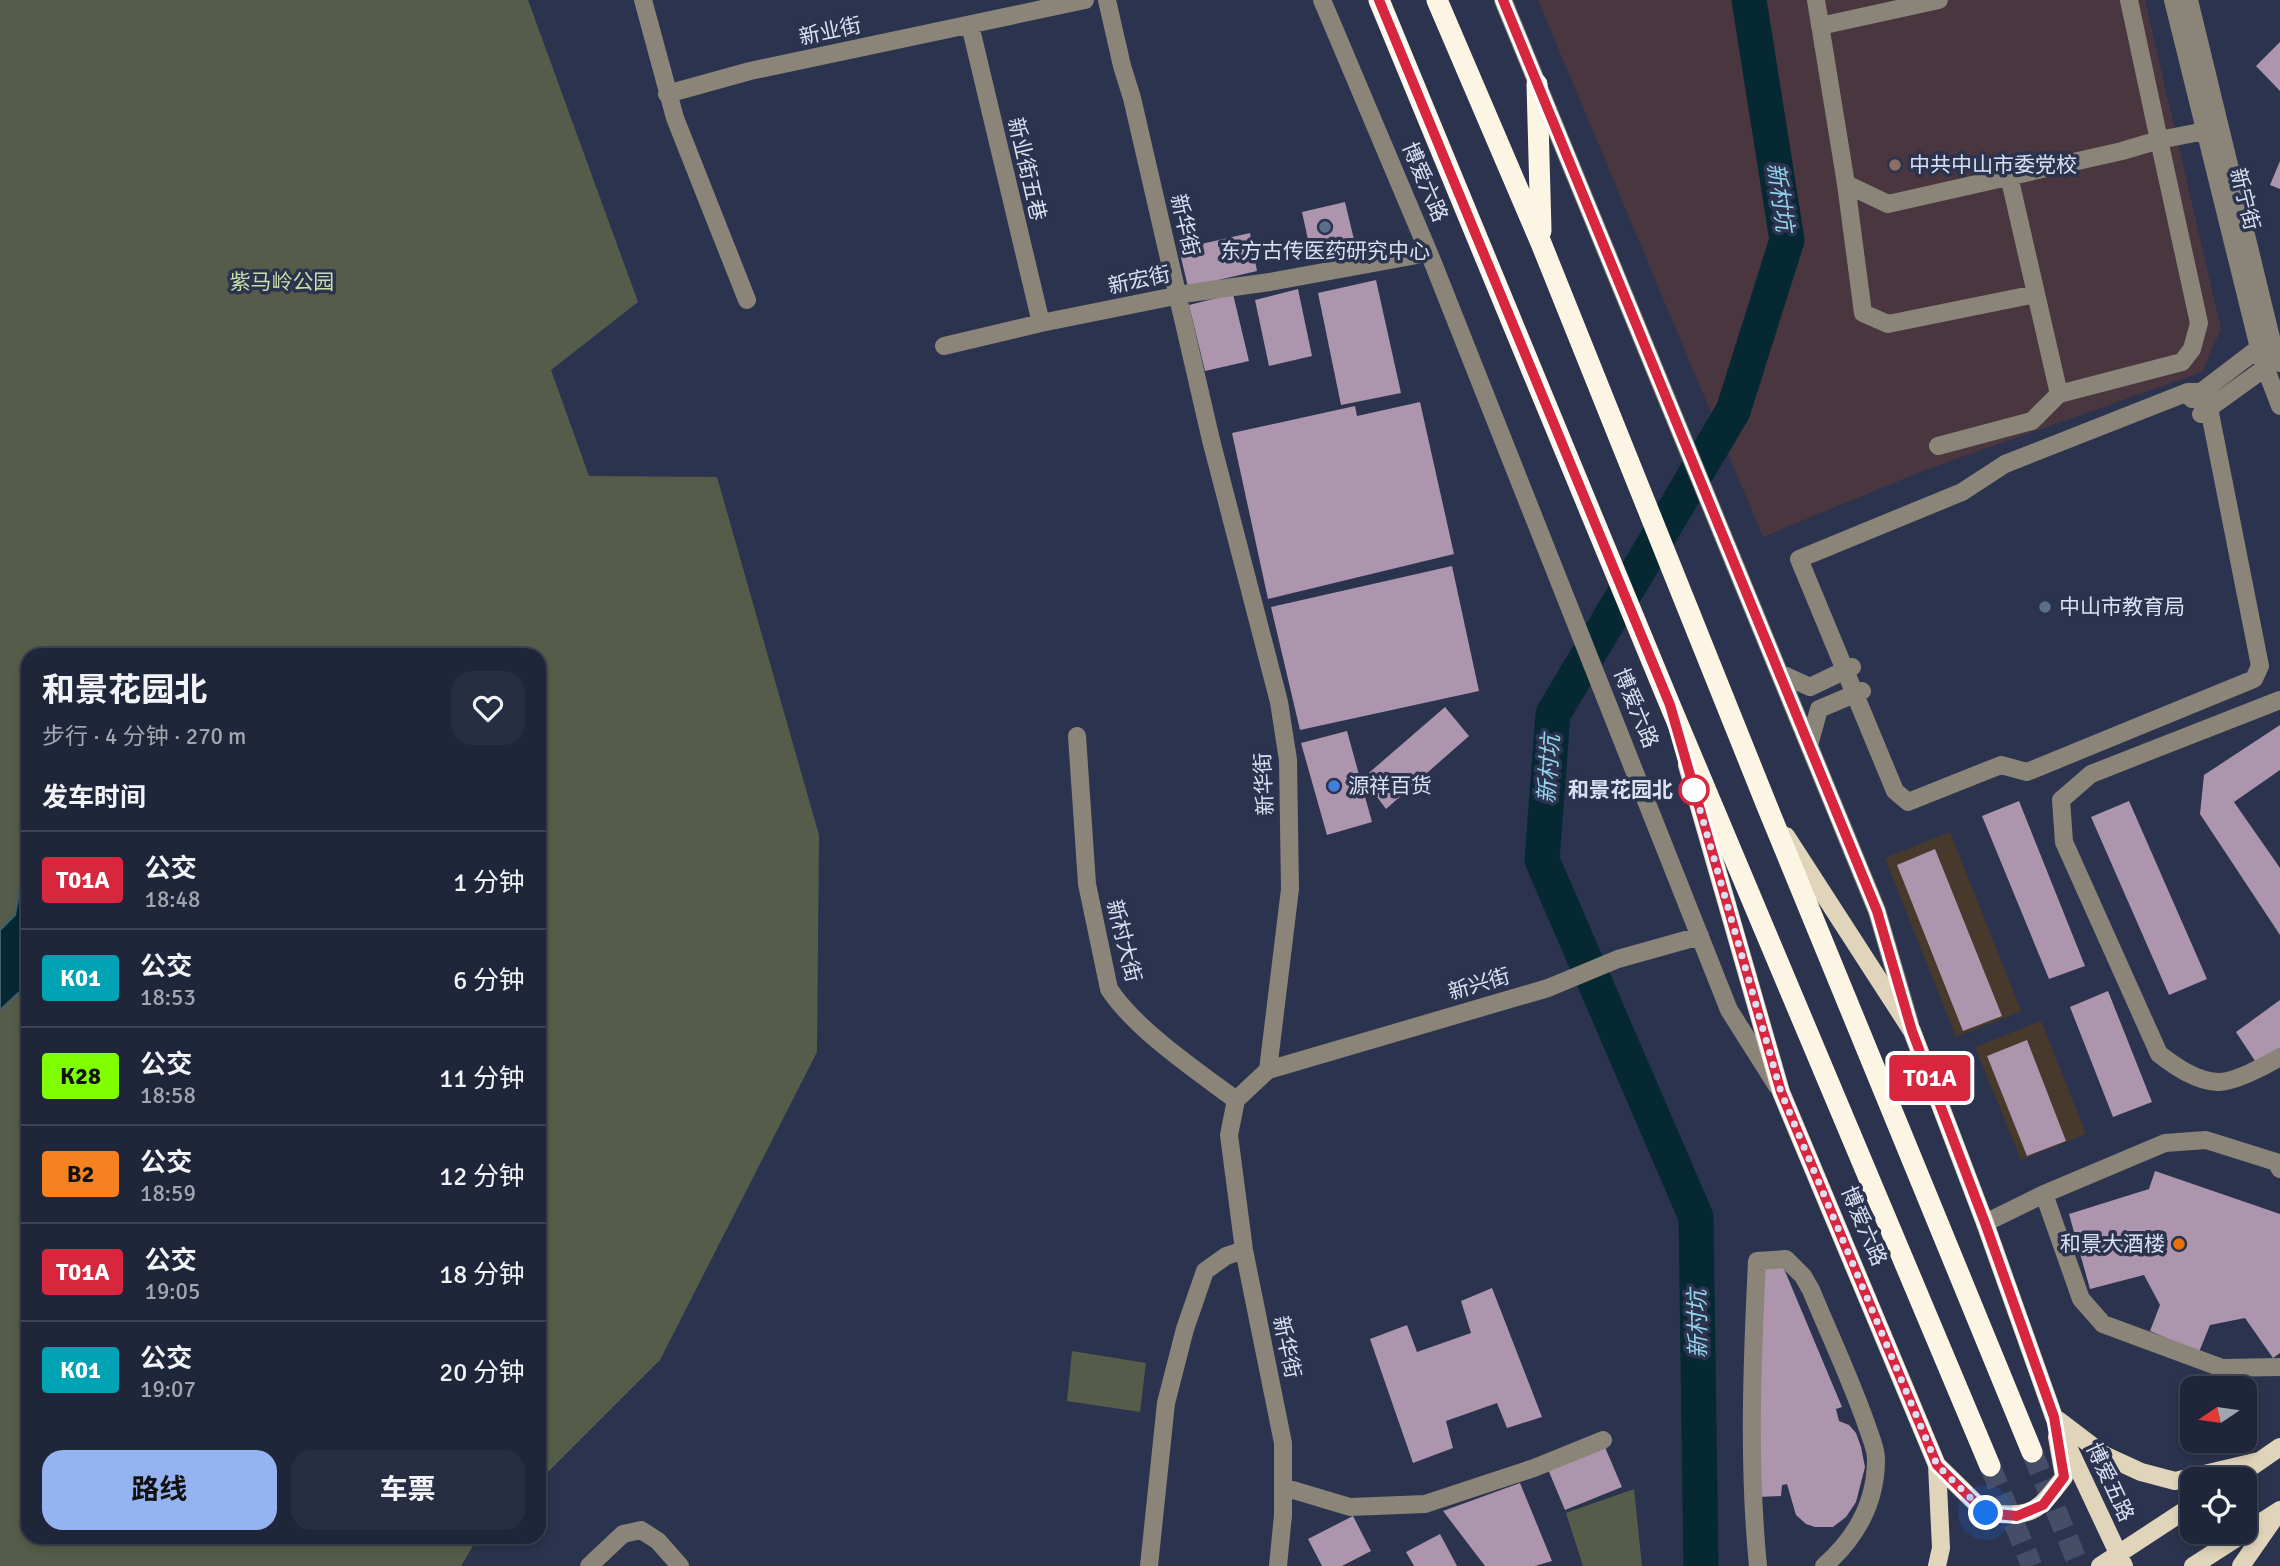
<!DOCTYPE html>
<html lang="zh">
<head>
<meta charset="utf-8">
<style>
	:root { --surface:#20263a; --page:#282e42; --text:#f1f3f6; --muted:#a2a5af; --line:#3d4354; --accent:#95b2f1 }
	body { margin:0; font-family:Signika,"Noto Sans SC",sans-serif; background:var(--page); color:var(--text); height:100vh; display:flex; flex-direction:column; font-size:26px; white-space:nowrap }
	* { box-sizing:border-box; margin:0 }
	p { font-size:23px; color:var(--muted) }
	.icon { flex:none; width:38px; height:38px; fill:none; stroke:currentColor; stroke-width:2; stroke-linecap:round; stroke-linejoin:round }
	.map { position:relative; flex:1; overflow:hidden }
	.details { position:absolute; left:21px; top:648px; width:525px; height:896px; display:flex; flex-direction:column; background:var(--surface); border-radius:21px; box-shadow:0 4px 10px #0003,0 0 0 2px var(--line) }
	.details>* { flex:none }
	.badge { padding:0 14px; border-radius:5px; font-size:24px; line-height:46px }
	.needle { width:46px; rotate:257deg }
	.buttons { position:absolute; left:2180px; top:1376px; display:grid; gap:14px }
	.buttons a { display:grid; place-items:center; width:77px; height:77px; border-radius:14px; background:var(--surface); box-shadow:0 4px 10px #0003,0 0 0 2px var(--line); font-size:35px }
	.you { position:absolute; width:35px; height:35px; margin:-18px; border:5px solid #fff; border-radius:50%; background:#1a73e8; box-shadow:0 0 0 10px #1a73e833 }
	.map>.badge { position:absolute; translate:-50% -50%; box-shadow:0 0 0 4px #fff }
	h2 { padding:0 21px; font-size:26px; line-height:63px }
	.round { display:grid; place-items:center; flex:none; width:74px; height:74px; border-radius:21px; background:var(--page) }
	.overview { display:flex; align-items:center; justify-content:space-between; height:119px; padding:0 21px }
	h1 { font-size:33px; font-weight:700; line-height:52px }
	.action { display:flex; gap:14px; margin-top:auto; padding:14px 21px }
	.action a { flex:1; height:80px; border-radius:21px; background:var(--accent); color:#111; font-size:28px; font-weight:700; line-height:80px; text-align:center }
	.action a+a { background:var(--page); color:var(--text) }
	ul { padding:0; list-style:none }
	li { display:flex; align-items:center; gap:21px; height:98px; padding:0 21px; border-top:2px solid var(--line) }
	li div { flex:1 }
	li b { display:block; font-size:26px }
	li em { font-style:normal }
	li .badge { min-width:77px; font-weight:700; text-align:center }
	.map>svg:first-child { display:block }
	.commercial { fill:#47392c }
	.education { fill:#49363f }
	.green { fill:#555d4a }
	.water { fill:#052833; stroke:#455f6c; stroke-width:2 }
	.lines { fill:none; stroke-linecap:round; stroke-linejoin:round }
	.river { stroke:#052833; stroke-width:35 }
	.building { fill:#ac95ad }
	.highway-tunnel { stroke:#454d67; stroke-width:21; stroke-dasharray:21 10; stroke-linecap:butt }
	.minor { stroke:#8a8578; stroke-width:18 }
	.major { stroke:#e0d5bb; stroke-width:18 }
	.highway { stroke:#fdf5e3; stroke-width:21 }
	.line-casing { stroke:#fff; stroke-width:16 }
	.line { stroke:#d7263d; stroke-width:10 }
	.walk { stroke:#dae0f2; stroke-width:7; stroke-dasharray:0 12.6 }
	.education-dot { fill:#8d6e63; stroke:#2b334e; stroke-width:2.5 }
	.service-dot { fill:#5c6f8a; stroke:#2b334e; stroke-width:2.5 }
	.shop-dot { fill:#3f7fe0; stroke:#2b334e; stroke-width:2.5 }
	.stop-dot { fill:#fff; stroke:#d7263d; stroke-width:3.5 }
	.food-dot { fill:#e8710a; stroke:#2b334e; stroke-width:2.5 }
	.labels { text-anchor:middle; dominant-baseline:central; stroke-width:7; stroke-linejoin:round; paint-order:stroke }
	.street-label { font-size:21px; fill:#dae0f2; stroke:#2b334e }
	.poi-label { font-size:21px; fill:#dae0f2; stroke:#2b334e; text-anchor:start }
	.park-label { font-size:21px; fill:#c8dea9; stroke:#2b334e }
	.stop-label { font-size:21px; font-weight:bold; fill:#dae0f2; stroke:#2b334e; text-anchor:end }
	.water-label { font-size:23px; font-style:italic; fill:#92d2ea; stroke:#2b334e }
</style>
</head>
<body>
<div class="map">
<svg width="2280" height="1566" viewBox="0 0 2280 1566">
	<rect width="100%" height="100%" fill="#2b334e"/>
	<path class="commercial" d="M1950 832 2021 1011 1956 1037 1885 858Z
		M2041 1021 2086 1134 2021 1160 1975 1047Z"/>
	<path class="education" d="M1538 0H2145L2221 329 2202 372 1925 470 1763 537Z"/>
	<path class="green" d="M0 0H528L638 302 551 370 589 476 717 477 819 835 817 1052 660 1360 539 1481V654H28V1536L483 1537 473 1546 461 1566H0Z
		M1072 1351 1146 1363 1140 1412 1067 1401Z
		M1634 1489 1642 1566H1583L1566 1513Z"/>
	<path class="water" d="M28 846V984L0 1010V930L15 915Z"/>
	<g class="lines">
		<path class="river" d="M1701 1566 1696 1217 1542 860 1553 714 1733 411 1787 240 1749 0"/>
	</g>
	<path class="building" d="M2280 42V91L2256 66Z
		M2280 161V189L2270 185Z
		M1345 202 1356 248 1312 258 1302 212Z
		M1250 233 1257 271 1188 287 1179 249Z
		M1376 280 1401 393 1341 405 1318 293Z
		M1298 289 1312 356 1269 366 1255 300Z
		M1233 294 1249 361 1205 371 1189 305Z
		M1420 402 1454 554 1268 599 1232 433 1355 406 1357 416Z
		M1452 566 1479 691 1300 730 1271 607Z
		M1445 707 1469 736 1386 809 1363 778Z
		M2280 725V770L2234 802 2280 868V935L2200 814 2204 775Z
		M1347 731 1372 822 1327 835 1301 743Z
		M2019 801 2085 966 2049 979 1982 816Z
		M2129 801 2207 979 2169 995 2091 817Z
		M1935 849 2002 1016 1963 1031 1897 865Z
		M2108 991 2152 1102 2113 1117 2070 1007Z
		M2280 1000V1048L2257 1064 2236 1032Z
		M2027 1040 2066 1141 2027 1156 1987 1056Z
		M2155 1171 2280 1214V1353L2273 1358 2245 1318 2210 1325 2199 1352 2150 1331 2160 1305 2144 1275 2090 1289 2069 1214 2149 1189Z
		M1782 1264 1842 1407 1836 1409 1839 1421 1849 1425 1856 1433 1861 1447 1865 1467 1856 1502 1846 1517 1833 1527H1815L1806 1524 1796 1515 1787 1484 1782 1485 1781 1496 1759 1497 1762 1265Z
		M1492 1288 1542 1417 1507 1428 1497 1403 1446 1421 1453 1448 1413 1463 1370 1339 1407 1325 1417 1352 1471 1333 1461 1301Z
		M1604 1445 1622 1487 1565 1510 1547 1467Z
		M1520 1483 1552 1561 1535 1566H1485L1443 1511Z
		M1353 1516 1371 1551 1342 1566H1322L1308 1539Z
		M1440 1534 1457 1566H1414L1406 1552Z"/>
	<g class="lines">
		<path class="highway-tunnel" d="M2032 1452 2079 1566
			M1990 1466 2032 1566"/>
		<path class="minor" d="M643 0 675 118 747 300
			M1107 0 1122 66 1132 98 1211 440 1279 702 1288 760 1290 889 1268 1070 1236 1100 1229 1135 1244 1250 1283 1443V1515L1278 1566
			M1322 0 1431 258 1729 1010 1777 1086
			M1503 0 1877 911 1910 1024
			M1816 0 1846 184 1888 204 2122 151 2159 140 2129 0
			M2173 0 2261 356 2280 406
			M2189 0 2273 346 2280 363
			M970 25 1041 323
			M1820 26 1939 0
			M667 94 750 71 1085 0
			M2009 176 2059 394
			M1846 184 1863 313 1888 324 2036 294
			M944 346 1041 323 1190 293 1270 282 1428 253
			M2188 392H2202L2209 408 2260 666 2254 679 2027 772 2001 765 1908 802 1895 791 1799 559 1962 492 2005 464Z
			M2192 399 2259 348
			M2201 414 2265 368
			M1938 446 2032 421 2059 394 2182 362 2192 349 2199 323 2159 140 2205 131
			M1779 673 1810 687 1852 667
			M2280 700 2091 774 2061 800 2064 842 2159 1054C2176 1067 2196 1081 2218 1082 2233 1083 2267 1065 2280 1057
			M1077 736 1087 884 1109 989C1136 1030 1197 1071 1236 1100
			M1809 745 1819 709 1862 691
			M1268 1070 1548 988 1618 959 1700 936
			M2044 1194 2081 1299 2103 1324 2222 1368 2280 1367
			M1985 1223 2044 1194 2165 1143 2206 1140 2276 1162 2280 1169
			M1283 1487 1350 1507 1425 1504 1534 1468 1603 1440
			M589 1566 623 1534 641 1530 658 1541 680 1566
			M1149 1566 1166 1403 1185 1329 1205 1271 1226 1256 1244 1250
			M1758 1566C1748 1465 1752 1363 1757 1261L1786 1259 1803 1276 1811 1290C1830 1336 1852 1382 1868 1429 1871 1438 1876 1449 1876 1459 1876 1502 1856 1538 1824 1566"/>
		<path class="major" d="M1687 765 1781 1092 1937 1465 1941 1548 1937 1566
			M1786 836 1912 1031 1985 1223 2054 1417 2124 1566
			M2058 1420 2104 1455 2141 1472 2175 1481 2259 1461
			M1937 1465 1986 1513C2032 1517 2036 1514 2064 1477L2057 1437
			M2251 1467 2280 1447
			M2100 1566 2193 1505
			M2193 1566 2280 1510
			M2241 1566 2273 1520"/>
		<path class="highway" d="M1379 0 1670 705 1990 1466
			M1437 0 1541 243 1767 806 2032 1452
			M1537 84 1541 231"/>
	</g>
	<g class="lines">
		<g class="line-casing">
			<path id="line" d="M1379 0 1670 705 1781 1092 1937 1465 1986 1513 2017 1516 2043 1505 2064 1477 2054 1417 1985 1223 1912 1031 1877 911 1503 0"/>
		</g>
		<use href="#line" class="line"/>
		<path class="walk" d="M1694 790 1692 782 1781 1092 1937 1465 1986 1513"/>
	</g>
	<circle class="education-dot" cx="1895" cy="165" r="7"/>
	<g class="service-dot">
		<circle cx="1325" cy="227" r="7"/>
		<circle cx="2045" cy="607" r="7"/>
	</g>
	<circle class="shop-dot" cx="1334" cy="786" r="7"/>
	<circle class="stop-dot" cx="1694" cy="790" r="14"/>
	<circle class="food-dot" cx="2179" cy="1244" r="7"/>
	<g class="labels">
		<g class="street-label">
			<text transform="translate(830 31) rotate(-12)">新业街</text>
			<text transform="translate(1027 169) rotate(77)">新业街五巷</text>
			<text transform="translate(1425 182) rotate(67)">博爱六路</text>
			<text transform="translate(2245 199) rotate(76)">新宁街</text>
			<text transform="translate(1185 225) rotate(77)">新华街</text>
			<text transform="translate(1139 280) rotate(-12)">新宏街</text>
			<text transform="translate(1636 708) rotate(68)">博爱六路</text>
			<text transform="translate(1264 784) rotate(-93)">新华街</text>
			<text transform="translate(1124 941) rotate(76)">新村大街</text>
			<text transform="translate(1479 984) rotate(-16)">新兴街</text>
			<text transform="translate(1864 1226) rotate(67)">博爱六路</text>
			<text transform="translate(1287 1347) rotate(78)">新华街</text>
			<text transform="translate(2110 1482) rotate(65)">博爱五路</text>
		</g>
		<g class="poi-label">
			<text x="1909" y="165">中共中山市委党校</text>
			<text x="1325" y="251" text-anchor="middle">东方古传医药研究中心</text>
			<text x="2059" y="607">中山市教育局</text>
			<text x="1348" y="786">源祥百货</text>
			<text x="2165" y="1244" text-anchor="end">和景大酒楼</text>
		</g>
		<g class="park-label">
			<text x="282" y="282">紫马岭公园</text>
		</g>
		<g class="stop-label">
			<text x="1673" y="790">和景花园北</text>
		</g>
		<g class="water-label">
			<text transform="translate(1780 197) rotate(82)">新村坑</text>
			<text transform="translate(1549 769) rotate(-86)">新村坑</text>
			<text transform="translate(1698 1324) rotate(-91)">新村坑</text>
		</g>
	</g>
</svg>
<div class="buttons">
<a><svg class="needle" viewBox="-14 -14 28 28"><path d="M0-13l5 13h-10z" fill="#e53935"/><path d="M0 13l5-13h-10z" fill="#a2a5af"/></svg></a>
<a><svg class="icon" aria-label="locate" viewBox="0 0 24 24"><circle cx="12" cy="12" r="6"/><path d="M12 2v4M12 18v4M2 12h4M18 12h4"/></svg></a>
</div>
<div class="you" style="left:1986px;top:1513px"></div>
<b class="badge" style="left:1930px;top:1078px;background:#d7263d;color:#fff">T01A</b>
<section class="details">
<div class="overview"><div><h1>和景花园北</h1><p>步行 · 4 分钟 · 270 m</p></div><a class="round"><svg class="icon" aria-label="heart" viewBox="0 0 24 24"><path d="M12 20l-8-8c-3-5 5-10 8-4 3-6 11-1 8 4z"/></svg></a></div>
<h2>发车时间</h2>
<ul>
<li><span class="badge" style="background:#d7263d;color:#fff">T01A</span><div><b>公交</b><p>18:48</p></div><em>1 分钟</em></li>
<li><span class="badge" style="background:#00a3b4;color:#fff">K01</span><div><b>公交</b><p>18:53</p></div><em>6 分钟</em></li>
<li><span class="badge" style="background:#7fff00;color:#111">K28</span><div><b>公交</b><p>18:58</p></div><em>11 分钟</em></li>
<li><span class="badge" style="background:#f58220;color:#111">B2</span><div><b>公交</b><p>18:59</p></div><em>12 分钟</em></li>
<li><span class="badge" style="background:#d7263d;color:#fff">T01A</span><div><b>公交</b><p>19:05</p></div><em>18 分钟</em></li>
<li><span class="badge" style="background:#00a3b4;color:#fff">K01</span><div><b>公交</b><p>19:07</p></div><em>20 分钟</em></li>
</ul>
<div class="action"><a>路线</a><a>车票</a></div>
</section>
</div>
</body>
</html>
